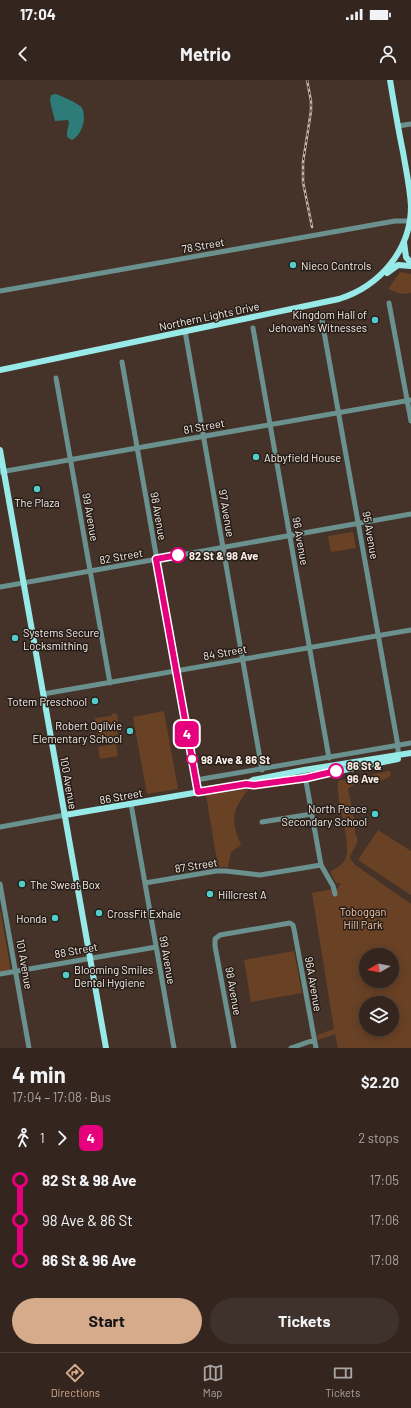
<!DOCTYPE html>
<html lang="en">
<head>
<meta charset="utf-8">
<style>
	:root { --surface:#34261f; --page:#3f322c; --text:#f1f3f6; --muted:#a9a5a4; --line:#4e433d; --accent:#d6ab8b }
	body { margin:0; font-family:Barlow,sans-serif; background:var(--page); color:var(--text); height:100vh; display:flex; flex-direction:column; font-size:15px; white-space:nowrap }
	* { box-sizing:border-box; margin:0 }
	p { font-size:13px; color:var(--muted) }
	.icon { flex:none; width:22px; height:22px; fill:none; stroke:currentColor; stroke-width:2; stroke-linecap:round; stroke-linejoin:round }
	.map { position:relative; height:968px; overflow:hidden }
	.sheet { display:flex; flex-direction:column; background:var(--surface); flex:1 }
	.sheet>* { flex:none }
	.badge { padding:0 8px; border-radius:6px; font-size:14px; line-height:26px }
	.needle { width:26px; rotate:260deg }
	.tools { position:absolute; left:359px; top:868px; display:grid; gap:8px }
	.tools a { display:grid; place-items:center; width:40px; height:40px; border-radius:50%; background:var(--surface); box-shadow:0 2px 10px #0003,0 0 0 1px var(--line); font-size:20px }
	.map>.badge { position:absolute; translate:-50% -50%; box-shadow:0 0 0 2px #fff }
	.legs { display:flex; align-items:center; gap:6px; height:44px; padding:0 12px; font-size:13px }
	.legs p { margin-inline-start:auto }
	.headline { display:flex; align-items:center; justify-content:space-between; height:68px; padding:0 12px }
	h1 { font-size:22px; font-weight:700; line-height:30px }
	.primary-button { display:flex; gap:8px; margin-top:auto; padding:8px 12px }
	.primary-button a { flex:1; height:46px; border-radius:24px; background:var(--accent); color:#111; font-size:16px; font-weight:700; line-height:46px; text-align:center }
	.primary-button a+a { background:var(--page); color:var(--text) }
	ul { padding:0 12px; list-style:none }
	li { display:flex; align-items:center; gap:14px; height:40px; font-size:15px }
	li i { display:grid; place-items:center; width:6px; height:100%; margin:0 5px; background:currentColor }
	li i::after { content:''; width:10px; height:10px; margin:-5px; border:3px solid; border-radius:50%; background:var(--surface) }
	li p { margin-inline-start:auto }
	li:first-child i { background:linear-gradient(#0000 50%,currentColor 0) }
	li:last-child i { background:linear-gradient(currentColor 50%,#0000 0) }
	.status { display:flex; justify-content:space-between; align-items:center; height:28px; padding:0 20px; background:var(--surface); direction:ltr }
	.status svg { height:11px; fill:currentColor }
	header { display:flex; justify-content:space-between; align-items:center; height:52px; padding:0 12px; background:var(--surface); font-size:18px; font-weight:700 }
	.dock { display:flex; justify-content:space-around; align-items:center; height:56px; border-top:1px solid var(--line); background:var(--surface); font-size:11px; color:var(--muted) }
	.dock a { display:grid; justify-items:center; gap:2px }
	.dock .selected { color:var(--accent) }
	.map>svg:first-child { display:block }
	.green { fill:#694125; fill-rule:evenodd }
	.water { fill:#2d7c7a }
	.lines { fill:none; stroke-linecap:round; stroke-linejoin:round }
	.minor { stroke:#6b918f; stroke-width:5 }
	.major { stroke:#98eae8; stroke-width:6 }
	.rail-casing { stroke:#c0b3ab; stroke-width:2.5 }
	.rail { stroke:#251d18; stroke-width:1; stroke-dasharray:3; stroke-linecap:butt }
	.line-1-casing { stroke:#fff; stroke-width:9 }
	.line-1 { stroke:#e6007e; stroke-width:6 }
	.poi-dot { fill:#53cdca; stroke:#251d18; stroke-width:1.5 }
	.stop-1-dot { fill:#fff; stroke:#e6007e; stroke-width:2 }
	.labels { text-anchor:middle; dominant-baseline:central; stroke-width:3; stroke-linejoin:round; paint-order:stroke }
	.street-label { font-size:11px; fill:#f9ede6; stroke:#251d18 }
	.poi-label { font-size:11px; fill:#f9ede6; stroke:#251d18; text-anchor:start }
	.stop-label { font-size:11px; font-weight:bold; fill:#f9ede6; stroke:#251d18; text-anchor:start }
	.park-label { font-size:11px; fill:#fcc7a6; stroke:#251d18 }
</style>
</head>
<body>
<div class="status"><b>17:04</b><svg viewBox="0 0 49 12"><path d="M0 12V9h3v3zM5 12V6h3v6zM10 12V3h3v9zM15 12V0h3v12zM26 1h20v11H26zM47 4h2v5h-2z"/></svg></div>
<header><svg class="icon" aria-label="back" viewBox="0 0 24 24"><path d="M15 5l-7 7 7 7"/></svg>Metrio<svg class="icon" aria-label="person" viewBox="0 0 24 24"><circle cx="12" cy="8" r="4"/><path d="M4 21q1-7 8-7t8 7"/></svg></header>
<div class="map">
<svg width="411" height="968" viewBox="0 0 411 968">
	<rect width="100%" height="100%" fill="#453329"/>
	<path class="green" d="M400 192 411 194V213L401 214 388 209Z
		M353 452 356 468 331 472 328 456Z
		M164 631 178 709 147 714 133 637Z
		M113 633 117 634 118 641 116 642 118 657 99 660 95 638 111 636Z
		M116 664 118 676 100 679 98 667Z
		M388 691H390L391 695C380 706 355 700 348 709L354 738 355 753 358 760C356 767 351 772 350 778L354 784 411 824V968H338L335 954 318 960 317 955 334 949 312 813 338 808 341 803H336L330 792C335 789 342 785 345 780 353 764 335 721 338 701L341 700 351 701H356L361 697ZM366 875H392V901H366ZM366 923H392V949H366Z
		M249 709C240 719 231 733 235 747 236 753 239 759 241 765L231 772 228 787H218L206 715Z
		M378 750 411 771V815L358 780Z
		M0 828 11 892 0 894Z
		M294 871 302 913 251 922 244 880Z"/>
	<path class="water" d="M56 14C61 16 80 24 82 28 87 38 82 55 72 60L67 57V52L69 43 68 40 55 41 50 21 51 15Z"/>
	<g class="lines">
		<path class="minor" d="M398 46 411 44
			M0 211 395 141H409
			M389 223 411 341
			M321 235 398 666V678
			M253 248 329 678
			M185 251 262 690
			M122 282 198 712
			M56 298 110 603
			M0 392 411 320
			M0 507 411 434
			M43 614 411 550
			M304 690 321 785 333 806 335 814
			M196 700 411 663
			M131 724 174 968
			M262 742 312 734
			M0 747 65 735
			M145 803 216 791H226L260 795 321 785
			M0 804 29 968
			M0 894 156 867
			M234 968 215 866V859L220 855 290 843 293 845 294 849 316 968
			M291 968 314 960"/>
		<path class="major" d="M404 162 406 177 411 183
			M387 193 398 185 411 186
			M0 290 339 219C380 206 411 170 411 126 410 108 406 90 403 72 398 48 394 24 390 0
			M0 370 106 968
			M246 704 254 705 305 698 398 679
			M65 735 246 704 253 700 304 690 411 673"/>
		<g class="rail-casing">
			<path id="rail" d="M307 0 311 21V31L303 82V102L312 147"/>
		</g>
		<use href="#rail" class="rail"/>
	</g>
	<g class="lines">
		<g class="line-1-casing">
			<path id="line-1" d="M178 475 156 479 198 712 246 704 254 705 306 698 336 691"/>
		</g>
		<use href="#line-1" class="line-1"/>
	</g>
	<g class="poi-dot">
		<circle cx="293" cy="185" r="4"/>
		<circle cx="375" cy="240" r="4"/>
		<circle cx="256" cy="377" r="4"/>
		<circle cx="37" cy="409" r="4"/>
		<circle cx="15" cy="558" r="4"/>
		<circle cx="95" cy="621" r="4"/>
		<circle cx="130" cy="651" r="4"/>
		<circle cx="375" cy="734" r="4"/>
		<circle cx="22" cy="804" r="4"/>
		<circle cx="210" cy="814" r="4"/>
		<circle cx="99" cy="833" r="4"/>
		<circle cx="55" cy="838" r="4"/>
		<circle cx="66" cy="895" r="4"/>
	</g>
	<g class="stop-1-dot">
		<circle cx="178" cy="475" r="7"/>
		<circle cx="192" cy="679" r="5"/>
		<circle cx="336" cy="691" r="7"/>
	</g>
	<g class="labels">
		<g class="street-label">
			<text transform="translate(203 165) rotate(-10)">78 Street</text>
			<text transform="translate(209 236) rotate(-12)">Northern Lights Drive</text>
			<text transform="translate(204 346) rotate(-10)">81 Street</text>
			<text transform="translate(227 433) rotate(80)">97 Avenue</text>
			<text transform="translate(159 436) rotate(80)">98 Avenue</text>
			<text transform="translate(91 437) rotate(80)">99 Avenue</text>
			<text transform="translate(371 455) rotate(80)">95 Avenue</text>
			<text transform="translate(301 461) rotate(80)">96 Avenue</text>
			<text transform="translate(121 476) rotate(-10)">82 Street</text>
			<text transform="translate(225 572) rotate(-10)">84 Street</text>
			<text transform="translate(69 703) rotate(80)">100 Avenue</text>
			<text transform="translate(121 716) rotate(-10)">86 Street</text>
			<text transform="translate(196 785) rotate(-9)">87 Street</text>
			<text transform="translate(76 870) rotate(-10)">88 Street</text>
			<text transform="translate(168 880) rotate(80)">99 Avenue</text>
			<text transform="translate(25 884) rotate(80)">101 Avenue</text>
			<text transform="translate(314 904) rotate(80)">96A Avenue</text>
			<text transform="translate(234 911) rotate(80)">98 Avenue</text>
		</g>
		<g class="poi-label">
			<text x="301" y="185">Nieco Controls</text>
			<text x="367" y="234" text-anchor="end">Kingdom Hall of<tspan x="367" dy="13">Jehovah's Witnesses</tspan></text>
			<text x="264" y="377">Abbyfield House</text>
			<text x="37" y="422" text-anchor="middle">The Plaza</text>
			<text x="23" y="552">Systems Secure<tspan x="23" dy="13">Locksmithing</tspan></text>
			<text x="87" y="621" text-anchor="end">Totem Preschool</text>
			<text x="122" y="645" text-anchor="end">Robert Ogilvie<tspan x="122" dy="13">Elementary School</tspan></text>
			<text x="367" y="728" text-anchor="end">North Peace<tspan x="367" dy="13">Secondary School</tspan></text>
			<text x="30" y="804">The Sweat Box</text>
			<text x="218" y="814">Hillcrest A</text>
			<text x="107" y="833">CrossFit Exhale</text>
			<text x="47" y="838" text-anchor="end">Honda</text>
			<text x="74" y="889">Blooming Smiles<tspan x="74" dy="13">Dental Hygiene</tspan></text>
		</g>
		<g class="stop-label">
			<text x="189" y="475">82 St &amp; 98 Ave</text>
			<text x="201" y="679">98 Ave &amp; 86 St</text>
			<text x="347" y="685">86 St &amp;<tspan x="347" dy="13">96 Ave</tspan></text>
		</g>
		<g class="park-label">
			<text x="363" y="831">Toboggan<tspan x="363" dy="13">Hill Park</tspan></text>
		</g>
	</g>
</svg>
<div class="tools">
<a><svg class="needle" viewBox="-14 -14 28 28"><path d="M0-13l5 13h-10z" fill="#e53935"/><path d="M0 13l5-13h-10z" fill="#a9a5a4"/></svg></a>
<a><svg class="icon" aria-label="layers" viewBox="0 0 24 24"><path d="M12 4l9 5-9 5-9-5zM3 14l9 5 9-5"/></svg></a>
</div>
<b class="badge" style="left:187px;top:654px;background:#e6007e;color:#fff">4</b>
</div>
<section class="sheet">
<div class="headline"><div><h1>4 min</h1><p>17:04 – 17:08 · Bus</p></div><b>$2.20</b></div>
<div class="legs"><svg class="icon" aria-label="walk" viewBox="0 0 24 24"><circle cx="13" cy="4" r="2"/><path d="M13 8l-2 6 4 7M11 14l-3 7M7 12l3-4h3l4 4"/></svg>1<svg class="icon" aria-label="forward" viewBox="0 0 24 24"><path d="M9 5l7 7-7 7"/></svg><b class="badge" style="background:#e6007e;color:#fff">4</b><p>2 stops</p></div>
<ul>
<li><i style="color:#e6007e"></i><b>82 St &amp; 98 Ave</b><p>17:05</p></li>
<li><i style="color:#e6007e"></i><span>98 Ave &amp; 86 St</span><p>17:06</p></li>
<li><i style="color:#e6007e"></i><b>86 St &amp; 96 Ave</b><p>17:08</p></li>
</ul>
<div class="primary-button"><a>Start</a><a>Tickets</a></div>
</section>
<nav class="dock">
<a class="selected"><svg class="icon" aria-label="directions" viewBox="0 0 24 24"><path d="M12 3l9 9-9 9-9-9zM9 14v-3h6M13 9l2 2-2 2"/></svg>Directions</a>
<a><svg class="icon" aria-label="map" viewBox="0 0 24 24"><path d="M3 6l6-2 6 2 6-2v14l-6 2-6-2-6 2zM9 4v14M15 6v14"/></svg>Map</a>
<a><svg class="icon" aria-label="tickets" viewBox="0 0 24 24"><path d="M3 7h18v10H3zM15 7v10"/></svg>Tickets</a>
</nav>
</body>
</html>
